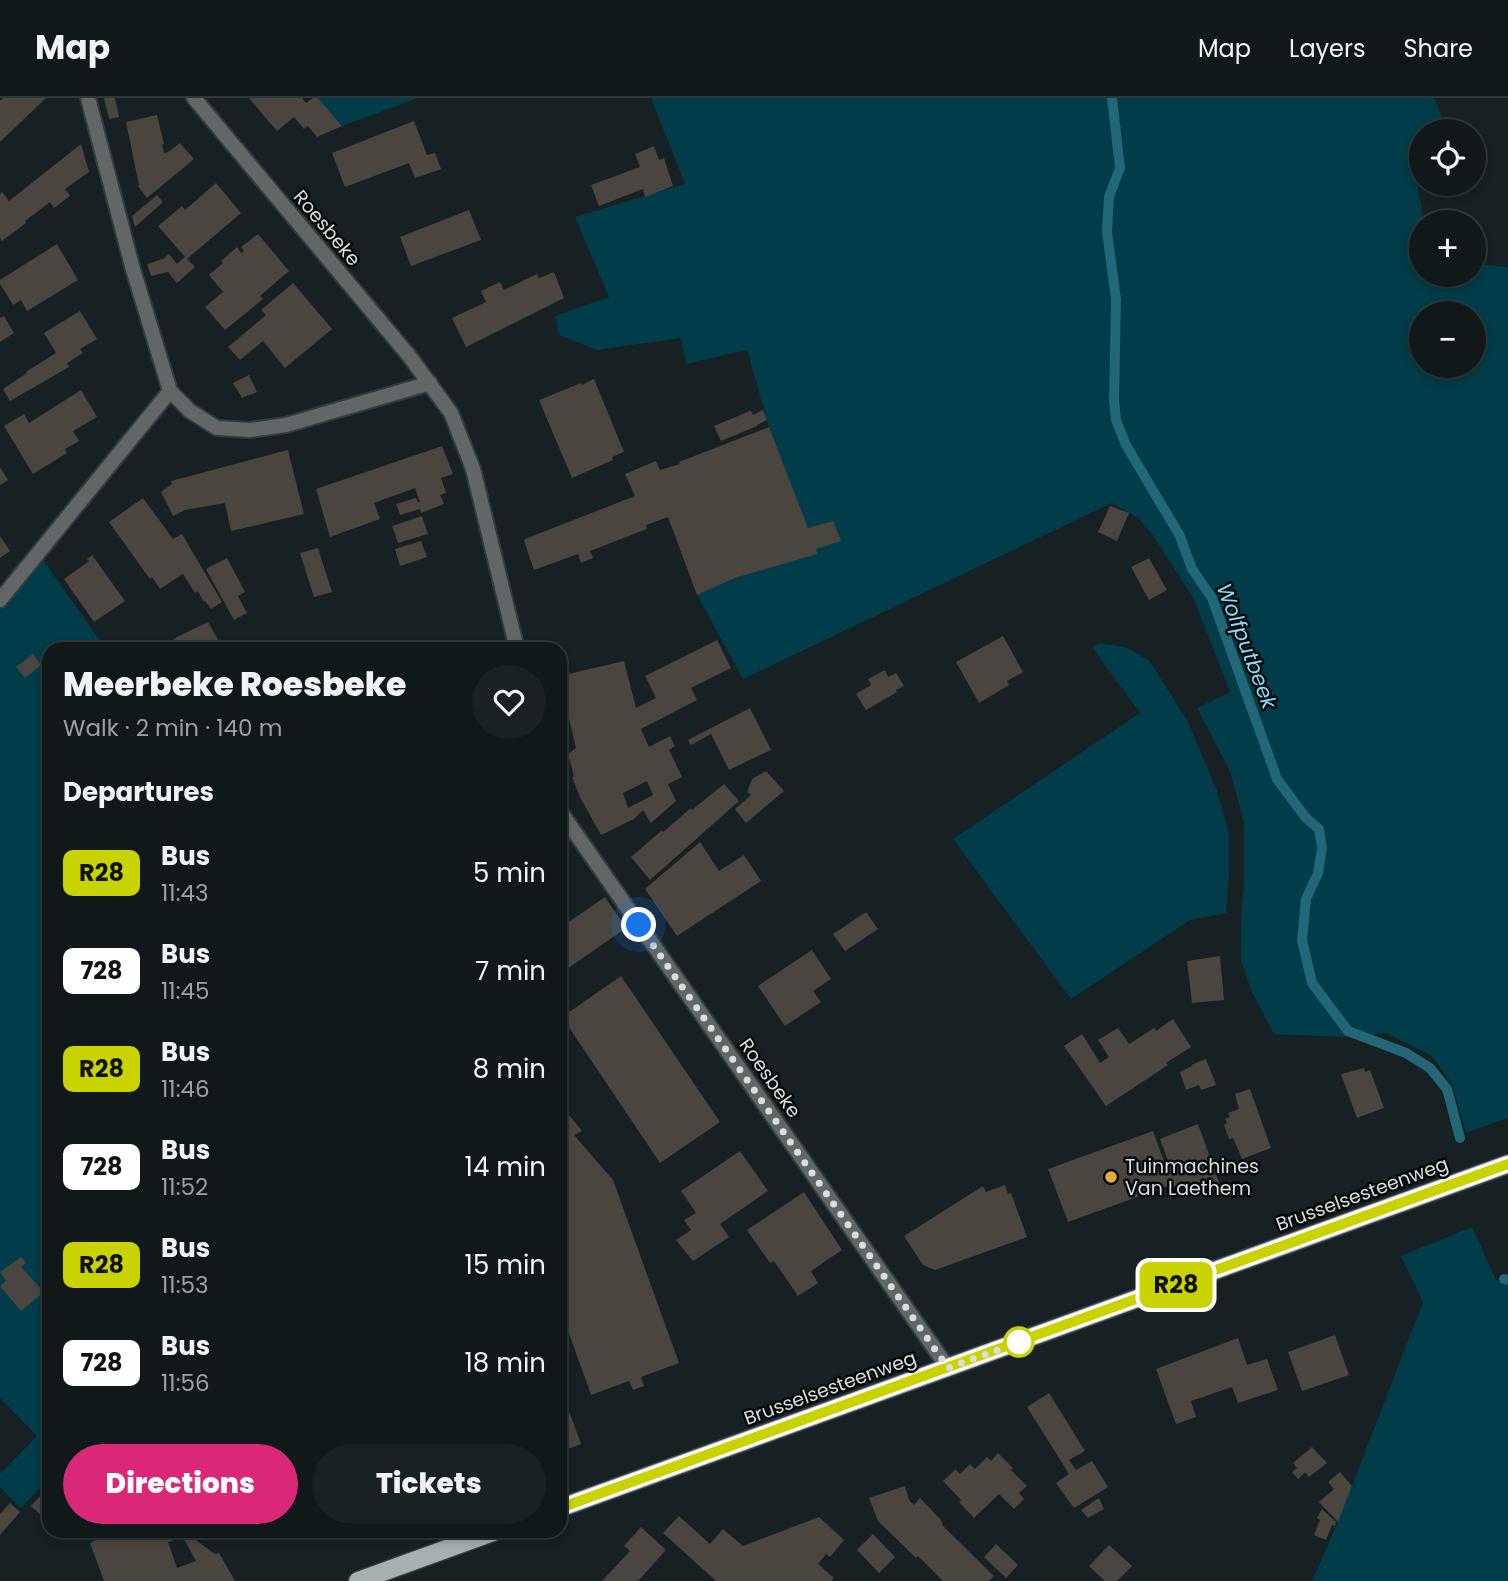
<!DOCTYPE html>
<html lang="en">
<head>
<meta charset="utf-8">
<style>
	:root { --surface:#11181a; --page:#1a2123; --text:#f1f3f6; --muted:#9ca0a2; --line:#303739; --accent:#db2777 }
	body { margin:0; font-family:Poppins,sans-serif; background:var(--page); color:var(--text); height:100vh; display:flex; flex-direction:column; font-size:26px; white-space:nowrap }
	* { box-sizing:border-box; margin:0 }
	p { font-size:23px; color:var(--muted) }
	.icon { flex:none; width:38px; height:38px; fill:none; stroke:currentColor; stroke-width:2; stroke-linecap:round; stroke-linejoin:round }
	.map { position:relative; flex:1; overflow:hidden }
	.drawer { position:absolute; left:42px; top:544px; width:525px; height:896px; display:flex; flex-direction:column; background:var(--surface); border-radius:21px; box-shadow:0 4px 10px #0003,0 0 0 2px var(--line) }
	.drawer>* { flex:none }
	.badge { padding:0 14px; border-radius:10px; font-size:24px; line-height:46px }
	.tools { position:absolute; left:1409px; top:21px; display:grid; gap:14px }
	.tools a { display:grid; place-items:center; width:77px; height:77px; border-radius:50%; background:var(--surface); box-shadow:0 4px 10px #0003,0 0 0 2px var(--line); font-size:35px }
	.you { position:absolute; width:35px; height:35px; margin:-18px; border:5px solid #fff; border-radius:50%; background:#1a73e8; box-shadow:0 0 0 10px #1a73e833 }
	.map>.badge { position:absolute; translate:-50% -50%; box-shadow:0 0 0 4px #fff }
	h2 { padding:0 21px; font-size:26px; line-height:63px }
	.round { display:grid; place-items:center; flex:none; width:74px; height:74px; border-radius:37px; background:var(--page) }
	.headline { display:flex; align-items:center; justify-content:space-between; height:119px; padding:0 21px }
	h1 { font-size:33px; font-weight:800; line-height:52px }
	.primary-button { display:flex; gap:14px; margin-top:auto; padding:14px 21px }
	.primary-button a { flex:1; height:80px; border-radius:42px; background:var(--accent); color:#fff; font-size:28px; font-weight:800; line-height:80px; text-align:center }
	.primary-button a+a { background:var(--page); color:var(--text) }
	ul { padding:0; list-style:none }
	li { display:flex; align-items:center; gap:21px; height:98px; padding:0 21px }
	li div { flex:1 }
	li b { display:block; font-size:26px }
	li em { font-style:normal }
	li .badge { min-width:77px; font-weight:700; text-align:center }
	header { display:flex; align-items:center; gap:42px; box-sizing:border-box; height:98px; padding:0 35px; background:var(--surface); border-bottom:2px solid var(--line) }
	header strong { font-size:33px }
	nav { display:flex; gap:38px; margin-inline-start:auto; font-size:24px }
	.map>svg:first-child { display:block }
	.green { fill:#003c49; fill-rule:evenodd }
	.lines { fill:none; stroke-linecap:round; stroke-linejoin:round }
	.stream { stroke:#267; stroke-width:10 }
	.building { fill:#4a463f; fill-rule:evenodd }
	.minor-casing { stroke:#323b3d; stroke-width:18 }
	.primary-casing { stroke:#323b3d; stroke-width:21 }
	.minor { stroke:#626667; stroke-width:14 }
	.primary { stroke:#a6afb2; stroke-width:18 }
	.line-casing { stroke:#fff; stroke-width:16 }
	.line { stroke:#c8d300; stroke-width:10 }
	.walk { stroke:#d9dfe1; stroke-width:7; stroke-dasharray:0 12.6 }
	.poi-dot { fill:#e4ae35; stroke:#06090a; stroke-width:2.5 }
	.stop-dot { fill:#fff; stroke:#c8d300; stroke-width:3.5 }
	.labels { text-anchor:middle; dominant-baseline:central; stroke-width:5; stroke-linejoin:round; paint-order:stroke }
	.street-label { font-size:19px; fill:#d9dfe1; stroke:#06090a }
	.poi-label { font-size:19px; fill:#d9dfe1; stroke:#06090a; text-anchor:start }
	.water-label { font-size:21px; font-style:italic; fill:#86dcf4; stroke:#06090a }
</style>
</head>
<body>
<header>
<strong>Map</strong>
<nav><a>Map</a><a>Layers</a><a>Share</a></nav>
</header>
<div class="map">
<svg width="1508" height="1483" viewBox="0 0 1508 1483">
	<rect width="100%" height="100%" fill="#172022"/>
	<path class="green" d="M318 0H418L342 28Z
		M651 0H1434L1447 33H1421V78L1416 80 1424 124H1421V177H1474V166L1508 169V1020L1466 1035 1452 986 1432 958 1386 935 1343 939 1274 936 1251 892 1241 862V820L1244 787V724L1230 673 1197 610 1230 594 1194 501 1152 436 1138 420 1112 405 743 581 697 497 735 480 817 455 769 329 747 252 686 266 681 240 597 252 559 237 555 218 609 199 575 119 685 86ZM1421 215H1474V268H1421Z
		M43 462 106 551H49V1380L21 1410 0 1389V1376L37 1338 0 1300V512Z
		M1100 545 1125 549 1149 562 1187 622 1217 693 1229 735V777L1226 815 1190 822 1071 901 953 741 1140 615 1092 549Z
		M1472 1129 1496 1182 1508 1184V1483H1312L1338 1424 1423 1204 1401 1158Z"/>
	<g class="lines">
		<path class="stream" d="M1112 0 1120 70 1109 99 1107 134 1116 201 1114 302 1116 322 1126 347 1180 438 1192 471 1212 500 1277 681 1306 720 1319 731 1322 750 1318 775 1306 801 1302 842 1312 885 1348 933 1406 955 1430 970 1447 991 1460 1040
			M1504 1181 1508 1182"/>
	</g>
	<path class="building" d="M3 0H46L0 44V3Z
		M104 0H115L119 19 109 21Z
		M249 0H302L306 5 313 0H318L342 28 317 39 308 28 304 31 294 19 277 33Z
		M157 17 164 46 162 47 164 55 168 54 180 45 194 61 147 100 138 88 139 87 126 24Z
		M414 23 427 57 435 55 441 71 415 80 409 65 345 89 332 55Z
		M81 46 89 74 65 91 70 98 54 110 50 104 25 123 26 125 2 143 0 140V96L2 94 9 103Z
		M654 48 659 62 664 60 673 88 645 99 643 91 599 108 591 87 640 69 635 56Z
		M216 85 241 115 187 161 195 169 177 185 168 174 151 178 147 166 163 161 169 156 177 166 185 159 158 128 182 108 185 112Z
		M157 97 163 104 135 129 132 118Z
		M469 112 481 142 411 168 400 139Z
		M258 136 289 173 260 198 263 201 225 232 205 209 223 194 209 177 223 165 221 163 237 149 241 155 244 153 241 149Z
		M57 146 78 182 27 213 21 202 13 207 0 186V182Z
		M554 174 564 200 466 249 452 220 486 204 481 193 500 184 504 192 537 176 539 180Z
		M293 185 332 231 285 270 263 243 240 262 228 249 266 217 261 212Z
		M80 213 97 241 80 251 83 255 67 265 69 269 10 303 3 291 27 275 26 274 56 255 44 235Z
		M4 218 14 235 0 244V220Z
		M249 277 257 294 242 300 233 285Z
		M594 281 624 354 612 359 613 362 572 380 539 302 581 285 582 287Z
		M81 292 97 319 73 333 79 343 65 351 67 355 33 376 4 328 24 316 29 325Z
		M763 312 767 322 757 327V328L721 343 714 328 750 313H751L753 317Z
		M769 329 808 430 833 423 841 443 816 451 817 456 735 480 697 497 668 419 646 427 647 431 590 453 593 460 581 465 578 456 534 472 524 443 525 441 635 398 625 376 656 363 660 372 680 366 679 364Z
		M442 348 453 376 441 380 446 395 440 397 444 406 421 415 420 411 400 417 396 406 416 400 418 404H420L415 390 374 405 380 421 330 439 316 391Z
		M288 352 304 416 231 433 225 405 185 412 173 418 161 394 172 386 171 383Z
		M0 369 8 382 0 387Z
		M143 400 173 441 182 436 222 504 211 511 205 503 204 504 198 493 195 495 183 476 160 491 152 479 150 481 109 424Z
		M1110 408 1129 415 1117 443 1098 434Z
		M422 418 428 436 398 445 392 428Z
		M0 438 10 453 0 460Z
		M421 443 427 459 400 468 395 451Z
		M318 450 332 494 314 499 300 455Z
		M92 457 125 503 94 524 64 481 89 463 87 461Z
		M227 460 245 494 238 498 247 515 234 522 206 471Z
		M1149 460 1167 492 1149 502 1131 469Z
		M208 524 221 547 213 551H160L177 539Z
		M1003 538 1023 574 1007 583 1009 587 979 605 956 564Z
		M717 542 731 570 691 590 697 602 641 631 649 649 670 638 675 648 669 652 682 679 668 686 676 703 651 725 643 712 634 721 601 737 580 699 572 679H574L568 656 576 650 560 584V578L624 563 636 610 656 600 645 578ZM647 683 653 697 628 710 623 695Z
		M33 556 41 567 25 580 16 569Z
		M885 572 888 579 896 575 904 588 896 592 897 594 866 612 856 596 871 587 868 581Z
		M750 610 771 652 729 672 711 636 691 647 688 642Z
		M766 673 784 693 746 725 735 711 751 697 747 694 752 681Z
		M724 686 739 703 650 782 631 759 661 733 663 734 691 710 692 712Z
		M700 744 719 773 744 757 761 783 677 838 645 791Z
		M605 799 626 830 564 873 560 866V830Z
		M866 814 878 831 845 853 833 836Z
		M812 852 831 881 813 893 821 904 785 928 758 888Z
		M1220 858 1224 902 1192 905 1187 863Z
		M621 878 720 1024 660 1065 562 919Z
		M1173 921 1191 949 1166 965 1168 967 1106 1008 1064 948 1082 936 1100 965 1109 959 1098 942 1118 930 1129 946 1154 930 1156 933Z
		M1206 961 1216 987 1201 992 1199 987 1186 992 1180 974 1192 968 1191 967Z
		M1364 970 1365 974 1370 972 1384 1010 1357 1020 1341 976Z
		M1250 991 1271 1050 1242 1061 1233 1040 1229 1041 1224 1027 1227 1025 1225 1021 1230 1019 1228 1015 1239 1011 1235 996Z
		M560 1006 582 1033 574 1037 613 1082 679 1265 641 1279 644 1288 633 1292 629 1283 591 1297 560 1210Z
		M1198 1026 1221 1090 1195 1100 1189 1083 1174 1089 1173 1086 1068 1124 1048 1071 1153 1033 1165 1066 1169 1065 1160 1041Z
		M740 1053 768 1093 720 1126 729 1139 693 1163 676 1142 691 1132 684 1122 696 1115 681 1093Z
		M1005 1087 1008 1096 1011 1095 1027 1139 935 1172 923 1167 904 1138 983 1088 986 1094Z
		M804 1094 842 1152 811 1173 818 1185 798 1198 774 1163 770 1165 747 1132Z
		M21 1159 26 1165 21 1169 44 1194 21 1213 0 1188 6 1183 0 1174Z
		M1335 1237 1349 1277 1302 1293 1288 1254Z
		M1238 1240 1247 1267 1267 1261 1278 1292 1238 1305 1232 1289 1191 1303 1196 1319 1176 1326 1156 1271Z
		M1049 1295 1085 1353 1069 1362 1076 1372 1092 1363 1108 1389 1074 1410 1056 1385 1069 1376 1027 1309Z
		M560 1299 566 1305 581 1346 560 1354Z
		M1312 1349 1327 1365 1309 1379 1305 1374 1298 1381 1292 1374 1297 1370 1293 1365Z
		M998 1355 1013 1370 1011 1372 1027 1388 1019 1395 1024 1401 1014 1411 999 1396 974 1420 959 1404 961 1402 943 1383 956 1371 960 1376 970 1366 975 1371 987 1359 991 1363Z
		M1340 1374 1352 1388 1338 1424 1319 1404 1334 1391 1328 1384Z
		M49 1385V1402L41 1394Z
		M905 1388 909 1402 914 1407 920 1400 941 1422 943 1428 994 1478 989 1483H943L918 1458 916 1460 878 1423 869 1400Z
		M41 1397 49 1404V1411L42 1418 31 1408Z
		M1099 1400 1104 1411 1088 1420 1081 1412Z
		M10 1405 20 1414 0 1437V1416Z
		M1322 1411 1336 1424 1335 1428 1332 1427 1326 1442 1314 1437 1320 1422 1317 1420Z
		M679 1418 710 1446 723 1431 743 1448 819 1419 844 1442 830 1459 826 1456 818 1466 834 1480 831 1483H716L663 1435Z
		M641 1429 666 1452 638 1483H602L630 1453 624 1448Z
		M111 1433H173L180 1440 168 1444 177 1470 196 1463 185 1443 179 1439 185 1434 215 1456 219 1455 235 1483H104L90 1445Z
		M873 1436 895 1459 879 1475 857 1452Z
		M996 1446 1018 1467 1006 1480 984 1459Z
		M1109 1447 1132 1468 1117 1483H1105L1089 1468Z"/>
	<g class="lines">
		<g class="minor-casing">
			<path id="minor" d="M88 0 132 168 170 293 190 313 217 330 250 332 286 327 430 285
				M194 0 410 259 451 315 473 371 517 551
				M0 502 170 293
				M560 713 948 1270"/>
		</g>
		<g class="primary-casing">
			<path id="primary" d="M560 1410 1508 1066
				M358 1483 496 1433"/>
		</g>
		<use href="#minor" class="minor"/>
		<use href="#primary" class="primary"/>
	</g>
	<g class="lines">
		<g class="line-casing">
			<path id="line" d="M560 1410 1508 1066"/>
		</g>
		<use href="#line" class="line"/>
		<path class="walk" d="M639 827 948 1270 1025 1242 1019 1244"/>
	</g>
	<circle class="poi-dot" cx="1111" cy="1079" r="7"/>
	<circle class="stop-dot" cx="1019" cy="1244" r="14"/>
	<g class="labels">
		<g class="street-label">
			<text transform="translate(327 130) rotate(50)">Roesbeke</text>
			<text transform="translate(770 980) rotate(55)">Roesbeke</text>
			<text transform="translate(1362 1096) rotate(-20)">Brusselsesteenweg</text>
			<text transform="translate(830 1290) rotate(-20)">Brusselsesteenweg</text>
		</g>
		<g class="poi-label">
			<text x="1125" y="1068">Tuinmachines<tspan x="1125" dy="22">Van Laethem</tspan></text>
		</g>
		<g class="water-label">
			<text transform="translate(1247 548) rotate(69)">Wolfputbeek</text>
		</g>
	</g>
</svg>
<div class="tools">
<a><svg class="icon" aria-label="locate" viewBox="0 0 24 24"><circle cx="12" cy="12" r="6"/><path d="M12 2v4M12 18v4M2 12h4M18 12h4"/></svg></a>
<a>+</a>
<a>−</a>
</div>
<div class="you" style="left:639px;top:827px"></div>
<b class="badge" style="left:1176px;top:1187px;background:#c8d300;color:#111">R28</b>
<section class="drawer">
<div class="headline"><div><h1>Meerbeke Roesbeke</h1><p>Walk · 2 min · 140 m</p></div><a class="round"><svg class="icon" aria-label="heart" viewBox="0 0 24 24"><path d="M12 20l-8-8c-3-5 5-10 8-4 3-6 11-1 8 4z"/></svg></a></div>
<h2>Departures</h2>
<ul>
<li><span class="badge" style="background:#c8d300;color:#111">R28</span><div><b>Bus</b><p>11:43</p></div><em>5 min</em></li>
<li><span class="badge" style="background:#fff;color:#111">728</span><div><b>Bus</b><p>11:45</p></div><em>7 min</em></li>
<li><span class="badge" style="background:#c8d300;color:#111">R28</span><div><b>Bus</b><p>11:46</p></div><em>8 min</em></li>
<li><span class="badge" style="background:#fff;color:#111">728</span><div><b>Bus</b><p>11:52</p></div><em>14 min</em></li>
<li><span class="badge" style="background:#c8d300;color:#111">R28</span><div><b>Bus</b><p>11:53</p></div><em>15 min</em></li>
<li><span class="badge" style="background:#fff;color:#111">728</span><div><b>Bus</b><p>11:56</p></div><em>18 min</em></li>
</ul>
<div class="primary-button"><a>Directions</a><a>Tickets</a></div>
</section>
</div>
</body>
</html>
